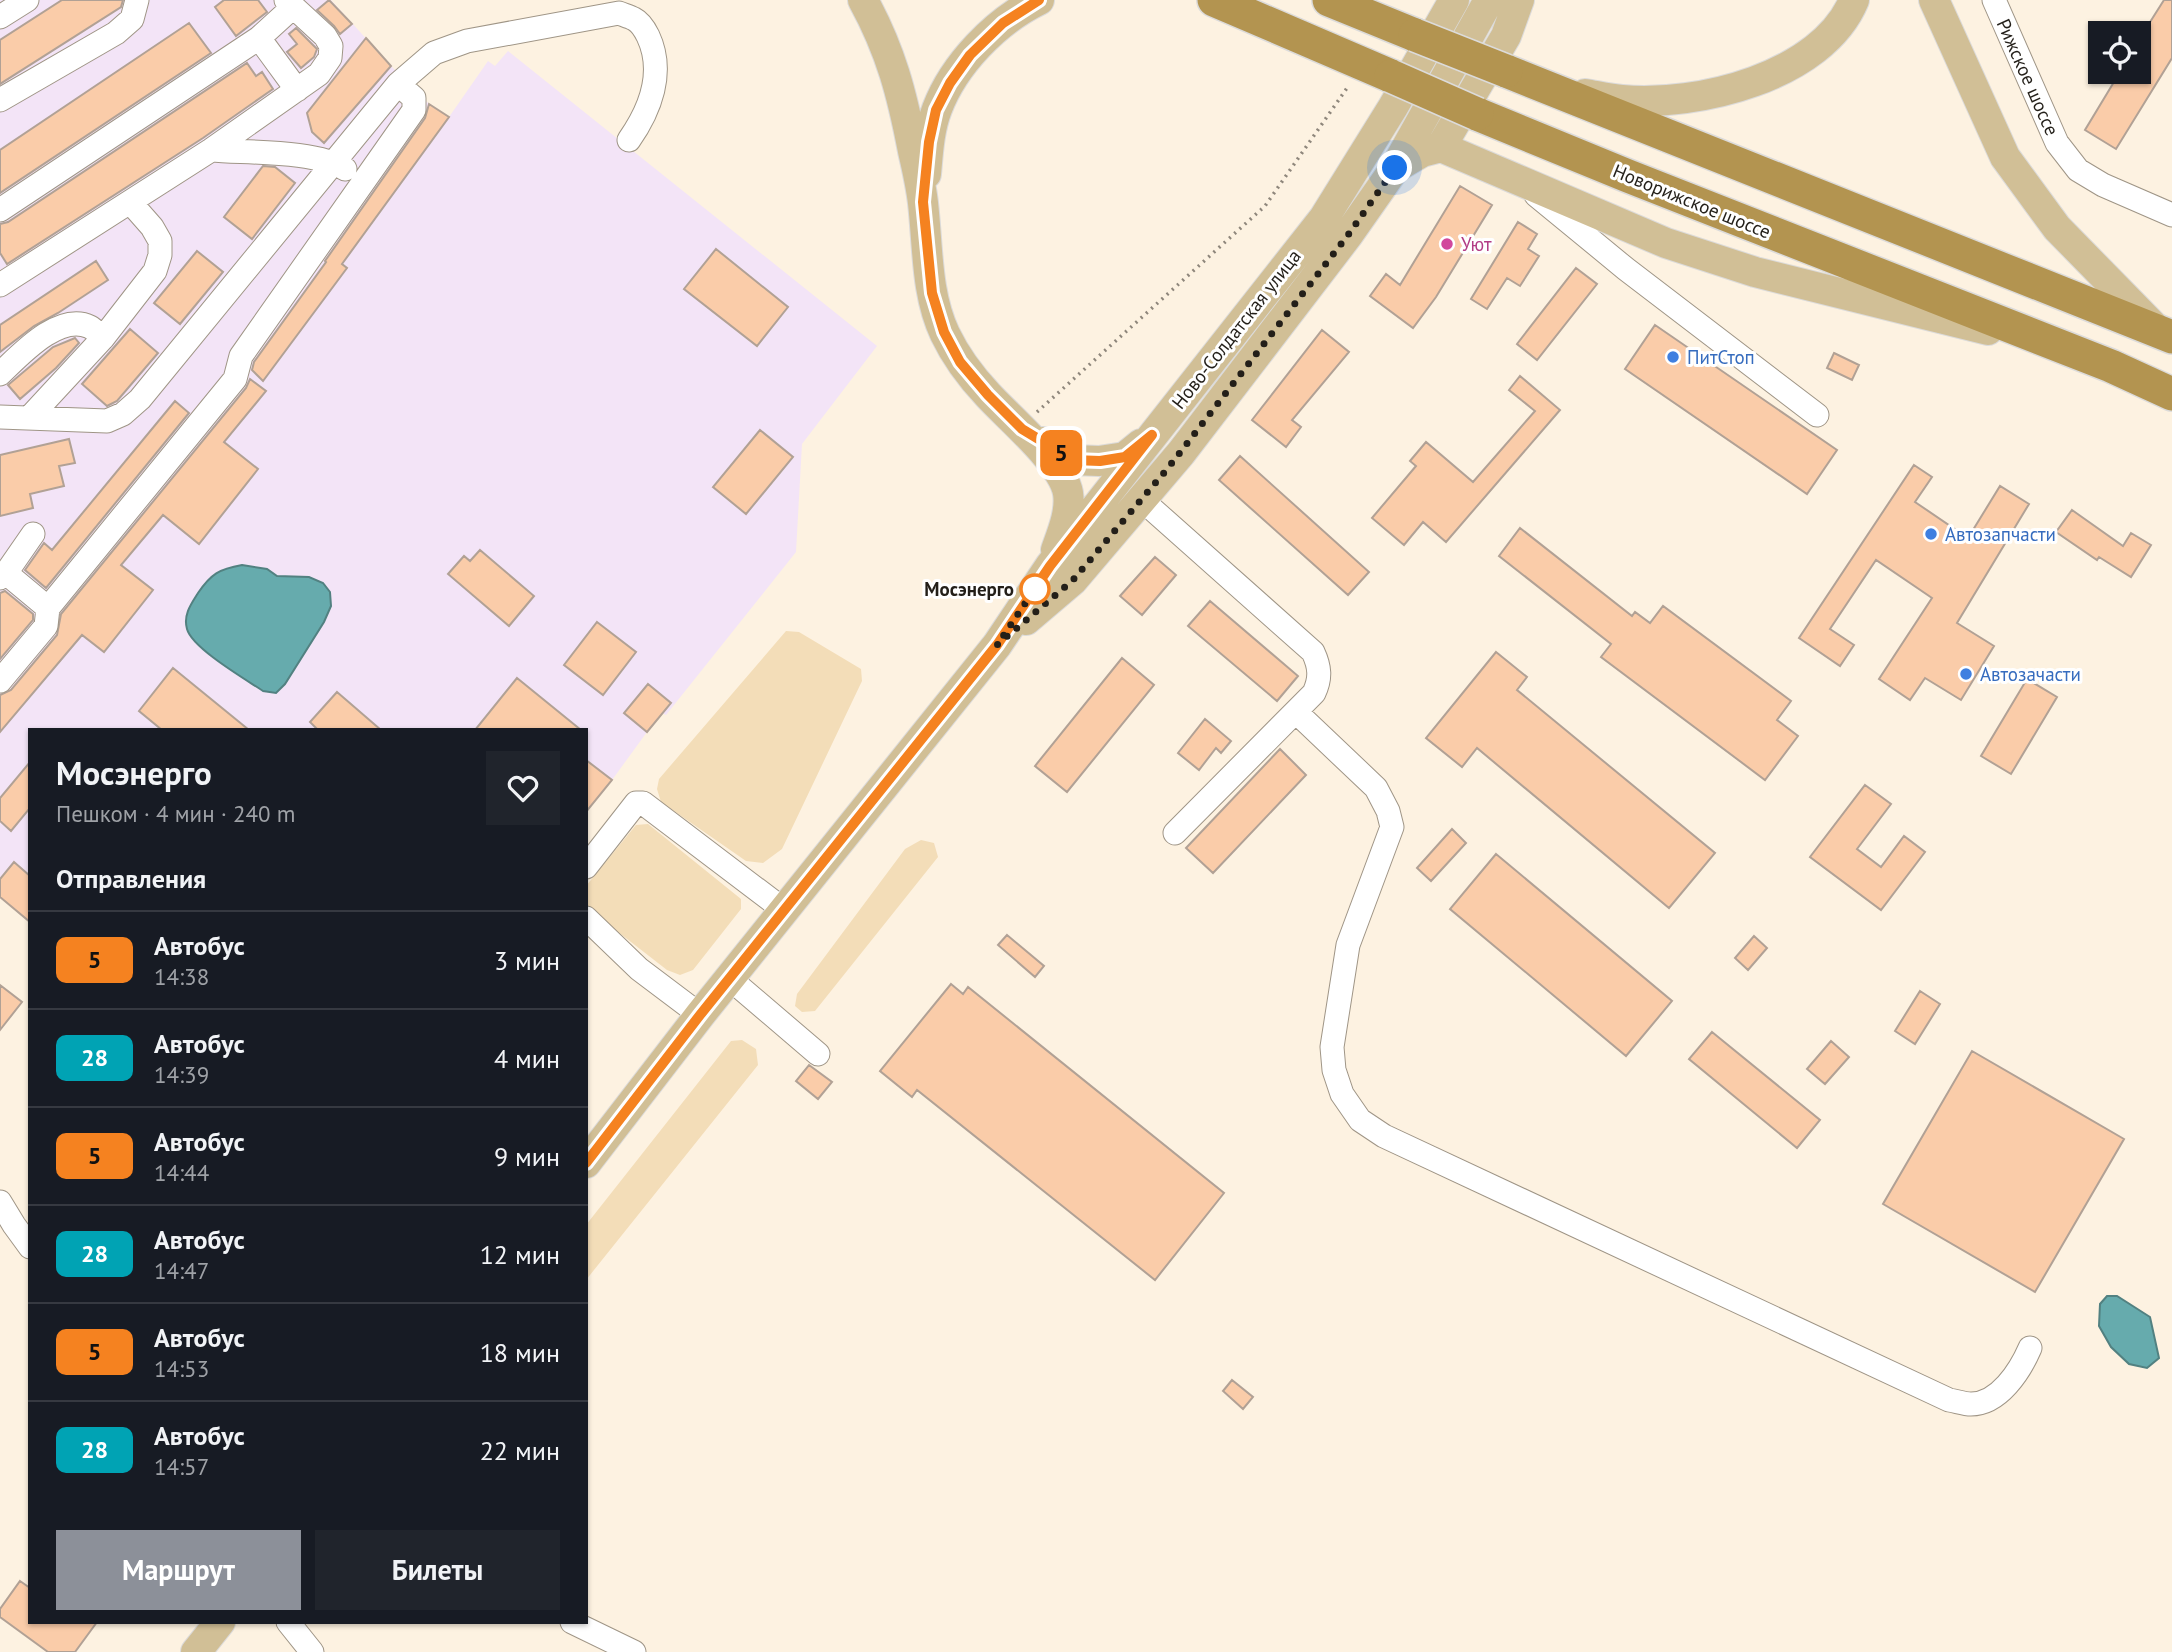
<!DOCTYPE html>
<html lang="ru">
<head>
<meta charset="utf-8">
<style>
	:root { --surface:#171b24; --page:#20242c; --text:#f1f3f6; --muted:#9ea1a6; --line:#363941; --accent:#8c9099 }
	body { margin:0; font-family:"PT Sans",sans-serif; background:var(--page); color:var(--text); height:100vh; display:flex; flex-direction:column; font-size:26px; white-space:nowrap }
	* { box-sizing:border-box; margin:0 }
	p { font-size:23px; color:var(--muted) }
	.icon { flex:none; width:38px; height:38px; fill:none; stroke:currentColor; stroke-width:2; stroke-linecap:round; stroke-linejoin:round }
	.map { position:relative; flex:1; overflow:hidden }
	.drawer { position:absolute; left:28px; top:728px; width:560px; height:896px; display:flex; flex-direction:column; background:var(--surface); border-radius:0px; box-shadow:0 2px 5px #0004 }
	.drawer>* { flex:none }
	.badge { padding:0 14px; border-radius:10px; font-size:24px; line-height:46px }
	.buttons { position:absolute; left:2088px; top:21px; display:grid; gap:14px }
	.buttons a { display:grid; place-items:center; width:63px; height:63px; border-radius:0px; background:var(--surface); box-shadow:0 2px 5px #0004; font-size:35px }
	.you { position:absolute; width:35px; height:35px; margin:-18px; border:5px solid #fff; border-radius:50%; background:#1a73e8; box-shadow:0 0 0 10px #1a73e833 }
	.map>.badge { position:absolute; translate:-50% -50%; box-shadow:0 0 0 4px #fff }
	h2 { padding:0 28px; font-size:26px; line-height:63px }
	.round { display:grid; place-items:center; flex:none; width:74px; height:74px; border-radius:0px; background:var(--page) }
	.head { display:flex; align-items:center; justify-content:space-between; height:119px; padding:0 28px }
	h1 { font-size:33px; font-weight:800; line-height:52px }
	.cta { display:flex; gap:14px; margin-top:auto; padding:14px 28px }
	.cta a { flex:1; height:80px; border-radius:0px; background:var(--accent); color:#fff; font-size:28px; font-weight:800; line-height:80px; text-align:center }
	.cta a+a { background:var(--page); color:var(--text) }
	ul { padding:0; list-style:none }
	li { display:flex; align-items:center; gap:21px; height:98px; padding:0 28px; border-top:2px solid var(--line) }
	li div { flex:1 }
	li b { display:block; font-size:26px }
	li em { font-style:normal }
	li .badge { min-width:77px; font-weight:700; text-align:center }
	.map>svg:first-child { display:block }
	.industrial { fill:#f3e4f7 }
	.green { fill:#f3ddb8 }
	.water { fill:#66abad; stroke:#528181; stroke-width:2 }
	.building { fill:#facca9; stroke:#b1a195; stroke-width:2 }
	.lines { fill:none; stroke-linecap:round; stroke-linejoin:round }
	.minor-casing { stroke:#9f9586; stroke-width:25 }
	.major-casing { stroke:#dcdbda; stroke-width:32 }
	.highway-casing { stroke:#dcdbda; stroke-width:36 }
	.path { stroke:#8e867b; stroke-width:3.5; stroke-dasharray:2 5; stroke-linecap:butt }
	.minor { stroke:#fff; stroke-width:23 }
	.major { stroke:#d1bf96; stroke-width:30 }
	.highway { stroke:#b39450; stroke-width:33 }
	.highway-bridge-casing { stroke:#dcdbda; stroke-width:36; stroke-linecap:butt }
	.highway-bridge { stroke:#b39450; stroke-width:33 }
	.line-casing { stroke:#fff; stroke-width:16 }
	.line { stroke:#f58220; stroke-width:10 }
	.walk { stroke:#231f19; stroke-width:7; stroke-dasharray:0 12.6 }
	.hotel-dot { fill:#d1479c; stroke:#fff; stroke-width:2.5 }
	.shop-dot { fill:#3f7fe0; stroke:#fff; stroke-width:2.5 }
	.stop-dot { fill:#fff; stroke:#f58220; stroke-width:3.5 }
	.labels { text-anchor:middle; dominant-baseline:central; stroke-width:6; stroke-linejoin:round; paint-order:stroke }
	.street-label { font-size:19px; fill:#231f19; stroke:#fff }
	.hotel-label { font-size:19px; fill:#b23c85; stroke:#fff; text-anchor:start }
	.shop-label { font-size:19px; fill:#366cbe; stroke:#fff; text-anchor:start }
	.stop-label { font-size:19px; font-weight:bold; fill:#231f19; stroke:#fff; text-anchor:end }
</style>
</head>
<body>
<div class="map">
<svg width="2172" height="1652" viewBox="0 0 2172 1652">
	<rect width="100%" height="100%" fill="#fdf2e1"/>
	<path class="industrial" d="M0 0H331L391 66 429 104 449 117 488 61 495 66 508 51 877 346 802 444 796 552 674 705 666 715 662 713 647 732 612 780 586 812V730H30V922L0 897Z"/>
	<path class="green" d="M786 631 799 632 861 669 862 681 782 849 763 863 746 861 661 802 657 789 659 779Z
		M648 824 741 899V909L693 970 680 975 667 970 586 907V886L636 825Z
		M921 840 934 843 938 857 815 1011 802 1012 795 1006 797 994 905 849Z
		M742 1040 756 1049 758 1065 586 1280V1225L731 1041Z"/>
	<path class="water" d="M242 565 267 569 277 576 309 577 323 583 330 592 331 606 324 622 285 684 276 693 263 691C245 679 192 648 187 629 183 615 191 604 198 593 211 574 219 569 242 565Z
		M2107 1296H2117L2150 1317 2159 1358 2147 1368 2129 1364 2111 1347 2099 1326 2100 1304Z"/>
	<path class="building" d="M62 0H123L121 7 0 84V40Z
		M224 0H258L267 12 236 36 215 7Z
		M329 0 352 24 340 34 334 26 317 10Z
		M2164 0H2172V58L2116 149 2085 130 2120 72H2138V41Z
		M189 23 211 53 0 193V150Z
		M296 28 317 49 314 57 301 68 287 52 297 44 289 34Z
		M366 38 391 66 324 143 312 132 307 113Z
		M247 63 256 76 262 72 273 89 203 138 7 264 0 253V224L8 222Z
		M429 104 449 117 342 264 347 268 263 381 252 370 254 362 326 262 325 261 425 118Z
		M263 166 275 167 295 183 252 239 224 217Z
		M1460 186 1492 205 1436 297 1413 328 1370 296 1386 274 1400 285Z
		M1518 222 1537 234 1528 249 1539 256 1520 286 1507 278 1487 309 1471 299Z
		M716 249 788 307 757 346 684 289Z
		M197 251 223 272 180 324 154 303Z
		M96 261 108 280 58 313 34 326 0 352V325Z
		M1576 268 1597 284 1537 360 1517 344Z
		M1655 325 1837 450 1807 494 1625 369Z
		M130 329 158 353 117 401 107 406 82 384Z
		M1322 330 1349 352 1292 420 1301 427 1286 447 1252 420Z
		M75 338 79 343 56 368 20 399 8 385 53 347Z
		M1834 353 1859 365 1852 380 1827 368Z
		M1520 376 1560 410 1446 542 1423 522 1404 545 1372 518 1416 466 1410 461 1426 442 1473 482 1535 411 1509 390Z
		M250 379 266 391 224 442 258 469 199 544 163 515 121 565 153 590 104 652 82 635 0 732V695L11 690 57 635 61 614 246 388Z
		M175 401 189 413 46 588 25 570 44 543 52 550Z
		M760 430 793 457 746 514 713 487Z
		M69 439 75 463 59 466 64 486 30 494 33 508 0 516V455Z
		M1240 456 1369 572 1348 595 1219 480Z
		M1914 465 1932 477 1915 502 1968 538 2000 486 2029 504 1957 623 1994 646 1961 700 1925 678 1910 700 1879 679 1932 598 1876 560 1830 629 1854 645 1840 666 1799 638Z
		M2072 510 2123 546 2131 533 2151 545 2131 577 2099 557 2097 560 2056 532Z
		M1520 528 1632 616 1635 612 1650 623 1663 606 1791 701 1777 720 1798 736 1765 780 1601 657 1611 644 1499 556Z
		M480 550 534 596 509 626 448 574 464 556 470 561Z
		M1155 557 1176 575 1142 615 1120 596Z
		M5 591 33 614V620L0 659V593Z
		M1210 601 1298 676 1277 701 1188 626Z
		M597 622 636 652 603 695 564 665Z
		M1496 652 1527 677 1517 690 1715 853 1669 908 1477 748 1462 767 1426 738Z
		M1122 658 1154 685 1067 792 1035 766Z
		M173 668 249 730H162L139 711Z
		M517 678 581 730H475Z
		M2027 679 2057 697 2011 774 1981 756Z
		M648 684 671 703 647 732 624 713Z
		M337 692 381 730H318L310 722Z
		M1205 719 1231 741 1221 753 1216 748 1199 770 1178 753Z
		M1280 749 1306 775 1213 873 1186 848Z
		M586 760 612 780 586 812Z
		M30 762V808L11 831 0 821V798Z
		M1865 785 1891 804 1857 849 1881 867 1904 836 1925 852 1881 910 1810 857Z
		M1452 829 1466 843 1431 881 1417 868Z
		M1496 854 1672 1001 1626 1056 1450 909Z
		M14 862 30 876V922L0 897V879Z
		M1007 935 1044 966 1035 977 998 945Z
		M1754 936 1767 948 1748 970 1735 958Z
		M951 984 963 994 968 987 1224 1193 1155 1280 917 1090 912 1097 880 1071Z
		M0 985 22 1002 0 1030Z
		M1920 991 1940 1004 1915 1044 1895 1031Z
		M1712 1032 1820 1120 1797 1148 1689 1059Z
		M1831 1041 1849 1057 1825 1084 1807 1069Z
		M1972 1051 2124 1139 2035 1292 1883 1204Z
		M809 1065 832 1082 818 1099 796 1081Z
		M1232 1380 1253 1397 1243 1409 1223 1391Z
		M20 1581 30 1588V1622H97L75 1652H48L0 1617V1609Z"/>
	<g class="lines">
		<g class="minor-casing">
			<path id="minor" d="M1994 0 2057 143 2078 170 2103 185 2172 215
				M0 17 27 0
				M259 38 297 90
				M0 100 116 33 132 19 137 0
				M211 150C246 153 317 150 345 169
				M1536 195 1626 269 1817 415
				M0 210 259 38 293 7
				M0 285 211 150 319 74 330 58 331 46 325 36 286 0
				M0 374C20 355 59 312 90 327 94 329 99 335 103 338
				M0 417 107 421 123 414 140 399 398 84 434 53 467 41 619 13C624 15 630 17 634 19 640 22 645 30 648 36 665 72 650 110 629 140
				M29 418 103 338 155 271 160 255V241L152 227 130 202
				M1142 500 1313 652C1320 667 1321 678 1314 693L1175 833
				M6 573 33 534
				M0 578 6 573 48 608 46 626 0 681
				M48 608 235 379 241 356 414 110V98L398 84
				M1296 712 1376 788 1388 811 1392 827 1348 945 1332 1047 1334 1070 1342 1094 1360 1120 1384 1136 1949 1400C1956 1401 1964 1404 1971 1404 1999 1404 2020 1371 2030 1348
				M586 867 636 803H643L784 910
				M586 918 639 969 700 1015
				M729 978 818 1054
				M0 1202 14 1225 30 1247
				M288 1622 312 1652
				M572 1622 634 1652"/>
		</g>
		<g class="major-casing">
			<path id="major" d="M863 0C891 51 902 94 913 151 917 168 921 186 923 203 928 247 926 294 945 334 956 357 971 377 988 395 1009 418 1063 463 1068 493 1071 512 1062 533 1056 550
				M1934 0 2005 157 2057 228 2158 331
				M1585 94C1597 96 1610 99 1622 100 1697 107 1822 77 1854 0
				M1441 147 1506 36 1519 0
				M1395 168 1422 152 1441 147 1666 243 1755 272 1988 330
				M926 174C928 152 929 130 937 109 954 64 996 21 1039 0
				M1043 442 1073 460 1099 461 1125 457 1141 444
				M1026 620 1073 580 1181 453 1348 235 1395 168 1489 0
				M586 1163 700 1015 997 645 1050 566 1324 218 1393 107 1454 0
				M196 1652 220 1622"/>
		</g>
		<g class="highway-casing">
			<path id="highway" d="M1214 0 1391 76
				M1329 0 1415 35
				M1506 71 2172 337
				M1477 114 1628 176 2111 366 2172 394"/>
		</g>
		<path class="path" d="M1037 412 1265 206 1347 88"/>
		<use href="#minor" class="minor"/>
		<use href="#major" class="major"/>
		<use href="#highway" class="highway"/>
		<g class="highway-bridge-casing">
			<path id="highway-bridge" d="M1415 35 1506 71
				M1391 76 1477 114"/>
		</g>
		<use href="#highway-bridge" class="highway-bridge"/>
	</g>
	<g class="lines">
		<g class="line-casing">
			<path id="line" d="M586 1163 700 1015 997 645 1050 566 1152 435 1125 457 1100 461 1073 460 1022 429 988 395 960 362 944 332 932 293 923 202 929 142 936 110 950 83 970 55 1003 23 1039 0"/>
		</g>
		<use href="#line" class="line"/>
		<path class="walk" d="M1035 589 1037 586 997 645 1073 580 1168 468 1348 235 1395 168"/>
	</g>
	<circle class="hotel-dot" cx="1447" cy="244" r="7"/>
	<g class="shop-dot">
		<circle cx="1673" cy="357" r="7"/>
		<circle cx="1931" cy="534" r="7"/>
		<circle cx="1966" cy="674" r="7"/>
	</g>
	<circle class="stop-dot" cx="1035" cy="589" r="14"/>
	<g class="labels">
		<g class="street-label">
			<text transform="translate(2028 77) rotate(66)">Рижское шоссе</text>
			<text transform="translate(1692 201) rotate(22)">Новорижское шоссе</text>
			<text transform="translate(1236 329) rotate(-52)">Ново-Солдатская улица</text>
		</g>
		<g class="hotel-label">
			<text x="1461" y="244">Уют</text>
		</g>
		<g class="shop-label">
			<text x="1687" y="357">ПитСтоп</text>
			<text x="1945" y="534">Автозапчасти</text>
			<text x="1980" y="674">Автозачасти</text>
		</g>
		<g class="stop-label">
			<text x="1014" y="589">Мосэнерго</text>
		</g>
	</g>
</svg>
<div class="buttons">
<a><svg class="icon" aria-label="locate" viewBox="0 0 24 24"><circle cx="12" cy="12" r="6"/><path d="M12 2v4M12 18v4M2 12h4M18 12h4"/></svg></a>
</div>
<div class="you" style="left:1395px;top:168px"></div>
<b class="badge" style="left:1061px;top:453px;background:#f58220;color:#111">5</b>
<section class="drawer">
<div class="head"><div><h1>Мосэнерго</h1><p>Пешком · 4 мин · 240 m</p></div><a class="round"><svg class="icon" aria-label="heart" viewBox="0 0 24 24"><path d="M12 20l-8-8c-3-5 5-10 8-4 3-6 11-1 8 4z"/></svg></a></div>
<h2>Отправления</h2>
<ul>
<li><span class="badge" style="background:#f58220;color:#111">5</span><div><b>Автобус</b><p>14:38</p></div><em>3 мин</em></li>
<li><span class="badge" style="background:#00a3b4;color:#fff">28</span><div><b>Автобус</b><p>14:39</p></div><em>4 мин</em></li>
<li><span class="badge" style="background:#f58220;color:#111">5</span><div><b>Автобус</b><p>14:44</p></div><em>9 мин</em></li>
<li><span class="badge" style="background:#00a3b4;color:#fff">28</span><div><b>Автобус</b><p>14:47</p></div><em>12 мин</em></li>
<li><span class="badge" style="background:#f58220;color:#111">5</span><div><b>Автобус</b><p>14:53</p></div><em>18 мин</em></li>
<li><span class="badge" style="background:#00a3b4;color:#fff">28</span><div><b>Автобус</b><p>14:57</p></div><em>22 мин</em></li>
</ul>
<div class="cta"><a>Маршрут</a><a>Билеты</a></div>
</section>
</div>
</body>
</html>
